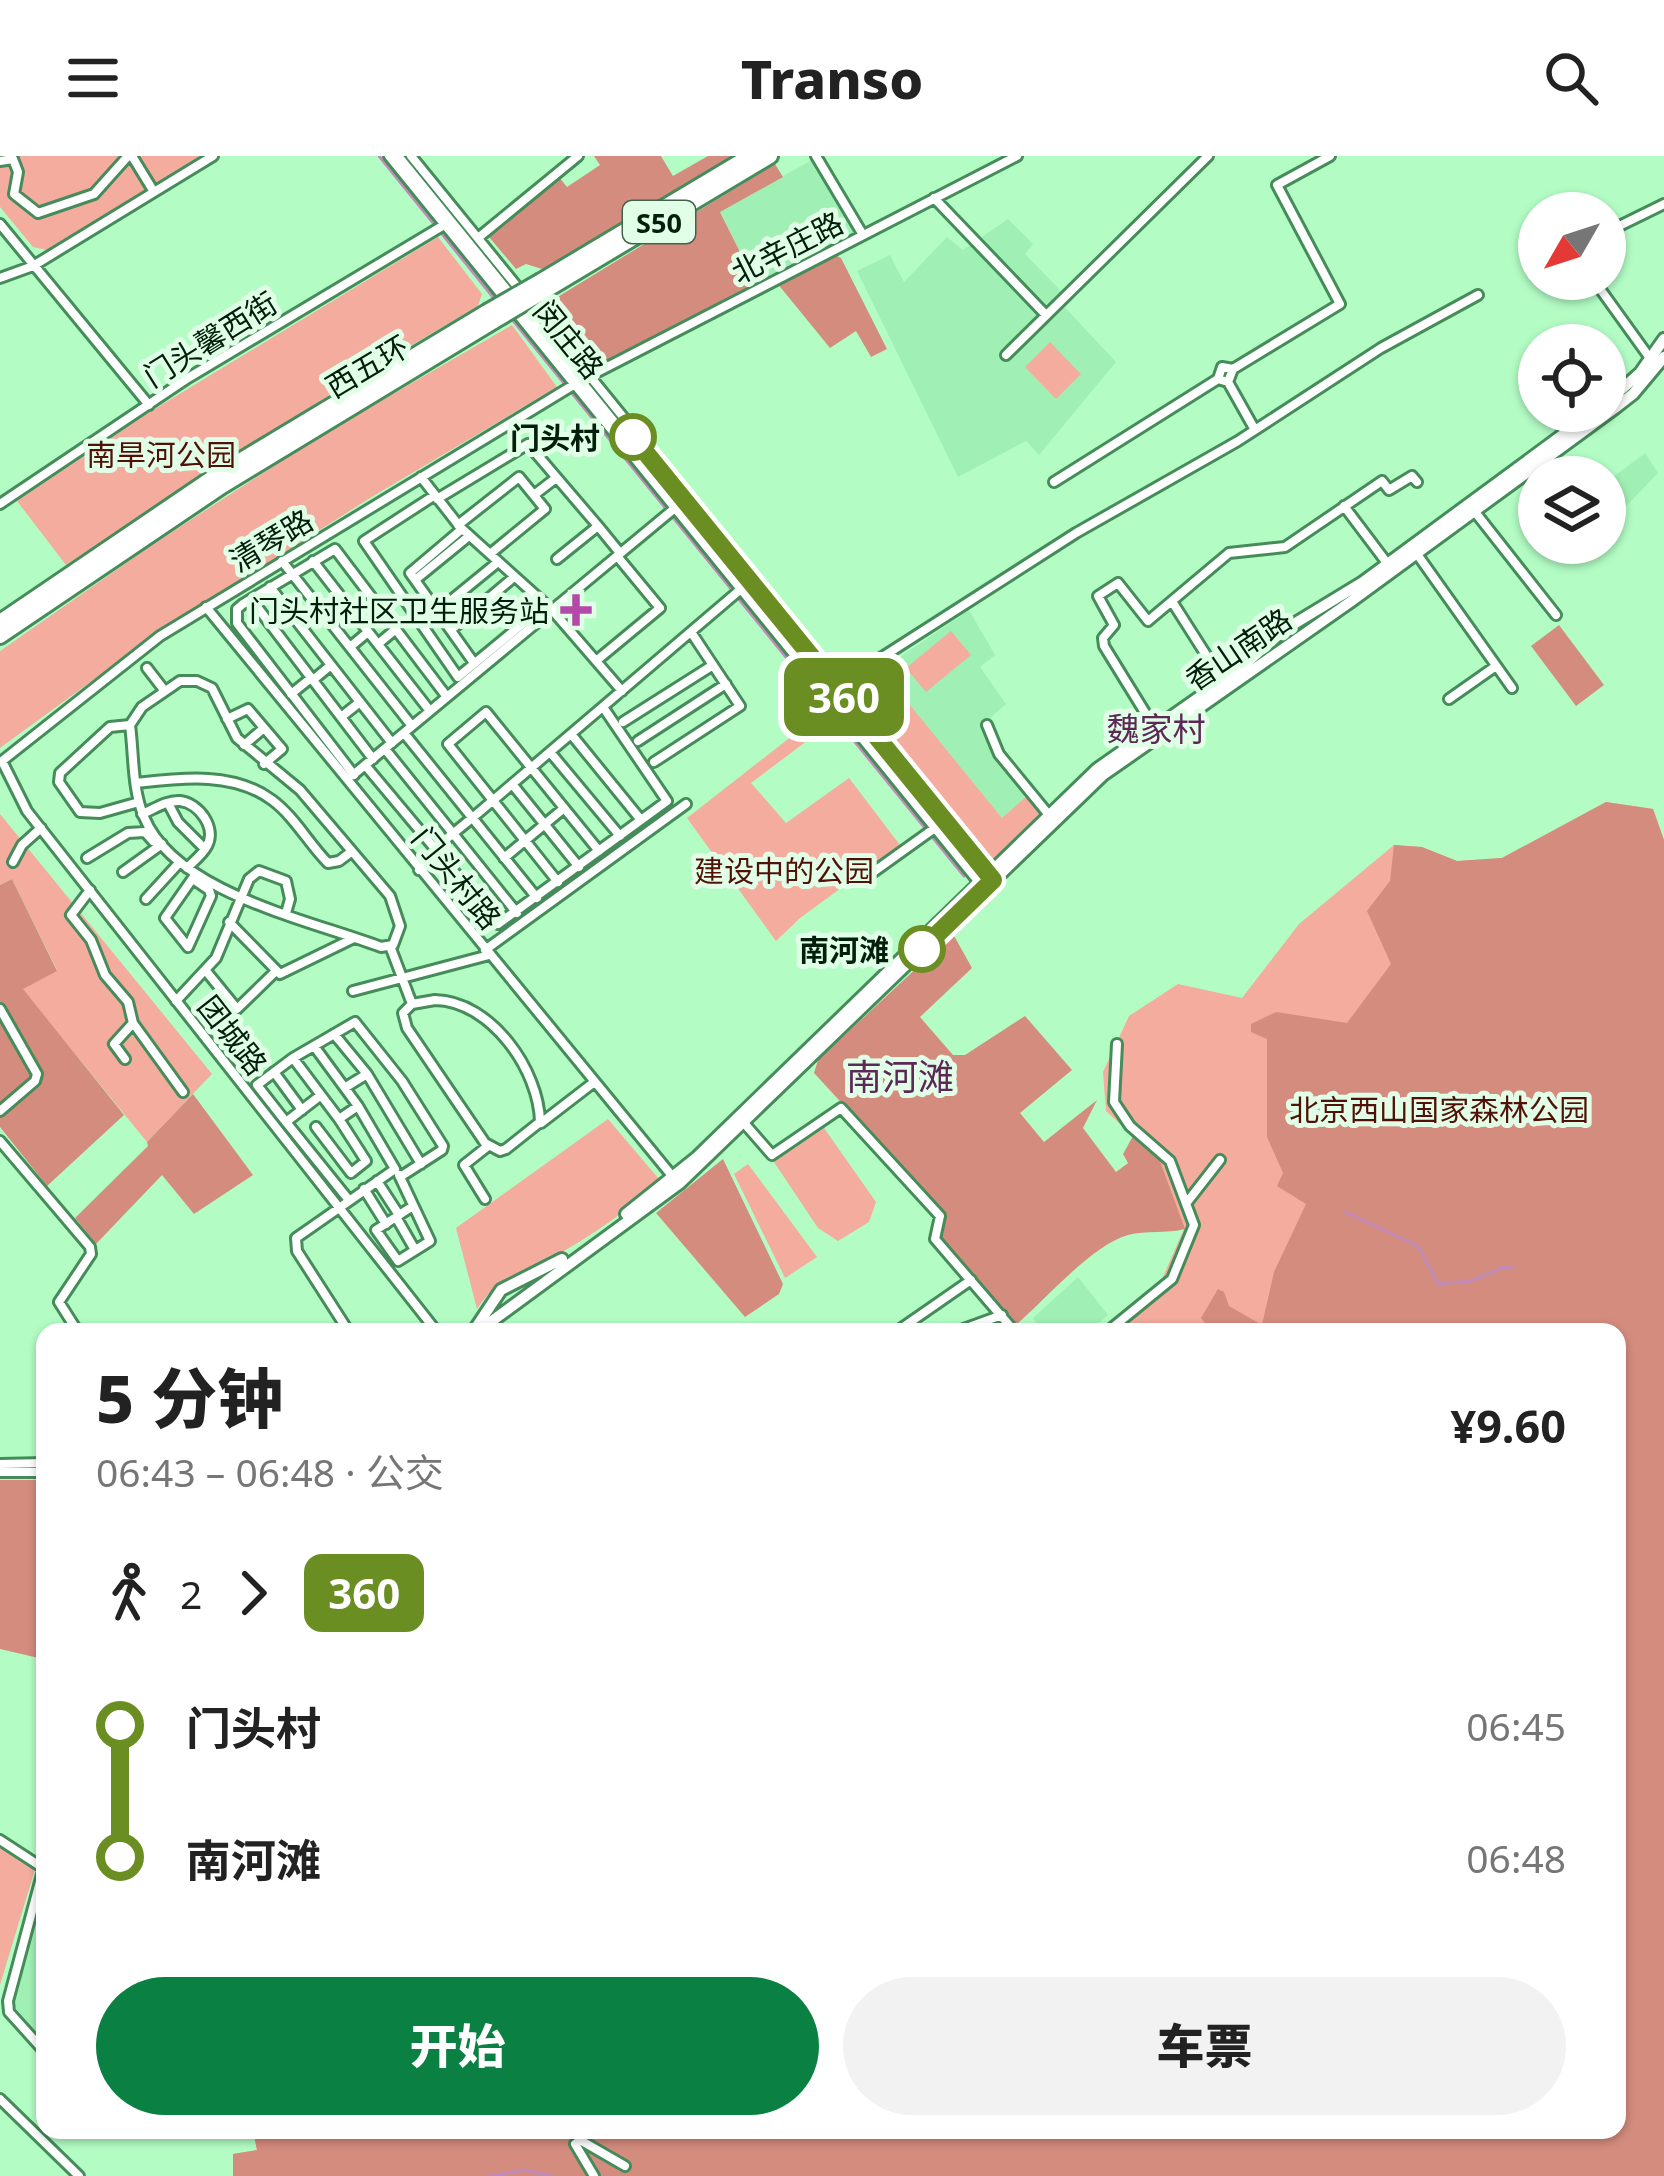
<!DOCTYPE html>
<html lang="zh">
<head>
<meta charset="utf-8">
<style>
	:root { --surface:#fff; --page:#f2f2f2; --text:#222; --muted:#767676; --accent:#0b8043 }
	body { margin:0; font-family:"Noto Sans","Noto Sans SC",sans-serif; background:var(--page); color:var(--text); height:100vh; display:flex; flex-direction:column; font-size:45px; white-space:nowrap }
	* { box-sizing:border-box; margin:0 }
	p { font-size:39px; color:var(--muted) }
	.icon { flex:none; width:66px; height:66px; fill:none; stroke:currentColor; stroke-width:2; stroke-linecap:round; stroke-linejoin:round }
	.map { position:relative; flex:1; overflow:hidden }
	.panel { position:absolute; left:36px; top:1167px; width:1590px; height:816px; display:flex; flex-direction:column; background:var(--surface); border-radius:24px; box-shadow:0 3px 9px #0004 }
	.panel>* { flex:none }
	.badge { padding:0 24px; border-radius:18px; font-size:42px; line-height:78px }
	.needle { width:78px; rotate:231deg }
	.buttons { position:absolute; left:1518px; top:36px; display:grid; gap:24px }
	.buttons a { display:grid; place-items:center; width:108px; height:108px; border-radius:50%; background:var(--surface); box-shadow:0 3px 9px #0004; font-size:60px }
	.map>.badge { position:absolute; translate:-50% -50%; box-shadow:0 0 0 6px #fff }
	.legs { display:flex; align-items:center; gap:18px; height:132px; padding:0 60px; font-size:39px }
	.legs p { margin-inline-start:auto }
	.overview { display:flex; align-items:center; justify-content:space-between; height:204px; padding:0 60px }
	h1 { font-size:66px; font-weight:800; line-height:90px }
	.primary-button { display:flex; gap:24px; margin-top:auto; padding:24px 60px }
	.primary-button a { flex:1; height:138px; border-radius:72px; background:var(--accent); color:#fff; font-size:48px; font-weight:800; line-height:138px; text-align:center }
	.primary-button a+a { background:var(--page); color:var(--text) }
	ul { padding:0 60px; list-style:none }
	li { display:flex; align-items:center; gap:42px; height:132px; font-size:45px }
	li i { display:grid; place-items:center; width:18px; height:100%; margin:0 15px; background:currentColor }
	li i::after { content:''; width:30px; height:30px; margin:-15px; border:9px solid; border-radius:50%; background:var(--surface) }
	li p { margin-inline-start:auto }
	li:first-child i { background:linear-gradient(#0000 50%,currentColor 0) }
	li:last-child i { background:linear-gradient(currentColor 50%,#0000 0) }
	header { display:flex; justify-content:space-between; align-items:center; height:156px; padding:0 60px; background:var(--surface); font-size:54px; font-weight:800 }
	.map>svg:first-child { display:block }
	.built { fill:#a0f0b5 }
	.green { fill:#f3ac9d }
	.forest { fill:#d48c7e }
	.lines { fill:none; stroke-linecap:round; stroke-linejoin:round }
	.stream { stroke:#c18bb9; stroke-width:3 }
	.minor-casing { stroke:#458c5a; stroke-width:14 }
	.major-casing { stroke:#458c5a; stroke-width:16 }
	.highway-casing { stroke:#458c5a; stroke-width:20 }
	.minor { stroke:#fff; stroke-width:8 }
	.major { stroke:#fff; stroke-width:10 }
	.highway { stroke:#fff; stroke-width:14 }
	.highway-bridge-casing { stroke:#458c5a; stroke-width:20; stroke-linecap:butt }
	.highway-bridge { stroke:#fff; stroke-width:14 }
	.line-1-casing { stroke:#fff; stroke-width:27 }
	.line-1 { stroke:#6b8e23; stroke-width:18 }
	.stop-1-dot { fill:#fff; stroke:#6b8e23; stroke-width:6 }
	.poi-dot { fill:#b449a9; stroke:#e1fee7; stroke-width:4.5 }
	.labels { text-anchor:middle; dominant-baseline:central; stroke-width:10; stroke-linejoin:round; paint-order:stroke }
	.shield { fill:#e1fee7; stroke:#45624e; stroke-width:3 }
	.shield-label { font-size:27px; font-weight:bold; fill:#021f0c }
	.street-label { font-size:30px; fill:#021f0c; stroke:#e1fee7 }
	.stop-label { font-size:30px; font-weight:bold; fill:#021f0c; stroke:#e1fee7; text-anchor:end }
	.park-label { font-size:30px; fill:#521108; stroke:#e1fee7 }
	.poi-label { font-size:30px; fill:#021f0c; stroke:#e1fee7; text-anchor:end }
	.neighbourhood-label { font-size:33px; fill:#5c2856; stroke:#e1fee7 }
	.quarter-label { font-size:36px; fill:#5c2856; stroke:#e1fee7 }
</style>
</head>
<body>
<header><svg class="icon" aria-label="menu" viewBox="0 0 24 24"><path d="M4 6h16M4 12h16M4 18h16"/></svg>Transo<svg class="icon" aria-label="search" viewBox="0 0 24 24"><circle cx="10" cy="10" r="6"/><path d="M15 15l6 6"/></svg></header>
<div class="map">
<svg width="1664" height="2020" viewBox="0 0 1664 2020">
	<rect width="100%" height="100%" fill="#b3fdc5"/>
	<path class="built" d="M812 4 856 77 756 128 720 55Z
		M1008 63 1033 88 1025 98 1064 138 1058 144 1116 206 1039 299 1026 285 958 321 857 115 890 99 904 126 947 81 963 94Z
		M1645 297 1658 317 1609 368 1605 363V327Z
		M969 454 995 499 980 511 1006 548 988 564 1007 598 1000 603 1028 639 1002 662 881 514Z
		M1078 1121 1108 1159 1088 1176H1042L1033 1162Z
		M39 1748 45 1749V1888L11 1846Z"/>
	<path class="green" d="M0 0H200L47 94 33 91 0 51Z
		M438 81 482 138 478 150 348 227 66 409 17 345 148 257Z
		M512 169 557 231 370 342 159 476 0 592V495L152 389 317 282Z
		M1050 186 1081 218 1056 243 1025 211Z
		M951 475 971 499 926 536 906 512Z
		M870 515 892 542 901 538 1002 662 1028 639 1042 658 994 705 847 529Z
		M806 569 816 578 751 627 786 667 849 622 900 689 800 762 776 785 687 662Z
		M1606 646 1653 653 1664 684V1975L1556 2020H233V1998L257 1994 253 1974H1617V1176H1097L1162 1123 1184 1073 1160 1005 1106 955 1103 916 1129 860 1178 828 1242 842 1299 768 1394 689 1422 691 1457 705 1502 702Z
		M0 658 212 918 147 986 22 833 57 814 12 723 0 729Z
		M608 963 659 1023C630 1054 590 1081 553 1101 516 1121 502 1116 477 1153L456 1072Z
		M824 972 876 1046 869 1066 838 1085 818 1072 774 1006Z
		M748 1008 817 1101 785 1122 734 1018Z
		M0 1687 36 1710 0 1829Z"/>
	<path class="forest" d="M594 0H661L673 20 708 0H735L545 114 526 108 516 113 489 81 559 21 567 31 600 9Z
		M775 8 783 21 720 56 756 128 595 211 550 155 551 145Z
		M835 99 841 102 887 193 871 201 856 175 830 192 777 127Z
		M1559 469 1604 529 1576 550 1531 490Z
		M1606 646 1653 653 1664 684V2020H233V1998L257 1994 253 1974H1617V1176H1212L1201 1162 1218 1133 1224 1136 1229 1150 1262 1169 1274 1116 1306 1048 1277 1030 1283 1017 1267 981V883L1251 876V868L1276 856 1347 867 1391 808 1367 755 1390 725 1394 689 1422 691 1457 705 1502 702Z
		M12 723 57 815 23 833 124 959 47 1030 0 971V729Z
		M953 778 972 812 920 861 953 899H965L1025 860 1072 914 1020 957 1044 986 1097 944 1083 972 1116 1016 1128 1007 1123 998 1133 980 1160 1005 1185 1073C1166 1078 1146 1074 1128 1079 1092 1089 1046 1143 1017 1168L943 1088 940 1076 946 1060 814 917 818 904Z
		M193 938 253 1019 194 1058 162 1019 96 1088 75 1062 148 990 147 986Z
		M723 1003 783 1128 779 1138 745 1161 656 1057Z
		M0 1324H45L43 1503 0 1493Z"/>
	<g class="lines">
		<path class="stream" d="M379 0 497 146
			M511 162 732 434
			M738 442 964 720
			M1345 1056 1418 1090 1438 1128 1471 1125 1504 1111 1513 1112
			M488 2020 526 2014 552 2020"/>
		<g class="minor-casing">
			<path id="minor" d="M132 0 154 36
				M389 0 505 143
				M411 0 992 715
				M816 0 863 79
				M0 5 13 3 18 16 14 38 38 57 94 38 128 0
				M934 42 1046 159
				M0 68 149 249
				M1605 77 1664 48
				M478 82 578 0
				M0 122 33 110 213 0
				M1593 123 1652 205
				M515 155 982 730
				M1006 199 1208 0
				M1233 213 1340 148 1277 29 1330 0
				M1228 226 1233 213 1222 211 1218 223 1228 226 1255 274
				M421 321 460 371 552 454 622 535
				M1054 326 1218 223
				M435 339 364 385 458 521 544 450
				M534 339 556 322
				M437 343 528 288 598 370 557 403
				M0 348 188 222 449 66
				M1344 350 1387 407
				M1475 356 1556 459
				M458 369 519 321 545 353 490 398
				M598 370 620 397
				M462 373 410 417 474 507
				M1417 398 1512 532
				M282 405 412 570
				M313 405 430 555
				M415 424 469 380
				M270 431 392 587
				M251 443 373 603
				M1173 447 1222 524
				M206 451 673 1021
				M438 455 498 406
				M451 474 514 421
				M378 488 396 473
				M350 491 368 476
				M596 505 660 452 617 400
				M147 512 164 534
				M313 524 331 509
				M180 525H197L212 532 237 582 300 634 390 740 400 770 393 789 381 791C310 764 175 737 144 661 132 633 134 599 130 569L142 551Z
				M837 530 1076 377 1238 285 1381 192 1478 139
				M291 538 311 522
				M1449 543 1496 510
				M603 551 667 645 641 664
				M341 561 360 546
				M227 563 248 553 282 593 264 608
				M623 566 713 509
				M130 569 110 571 60 617 59 626 80 656 100 657 139 646
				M987 569 999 598 1049 659
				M1157 576 1104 490 1103 482 1114 469 1098 440 1118 427 1148 465 1229 397 1285 391 1382 325 1389 334 1412 320 1417 326
				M404 577 537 742
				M638 585 726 528
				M244 589 264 572
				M385 593 517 757
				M550 596 620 680
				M2 605 160 480 580 225 1017 0
				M2 605 27 655 437 1176
				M654 606 740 550 691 476
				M365 609 498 768 641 664 571 578
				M353 619 675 352
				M354 619 237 467V453L243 448 335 393 447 541
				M136 627C181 622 233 615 272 644 294 660 309 688 328 707L339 705 351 696
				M512 628 579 711
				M168 647 178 666 205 693
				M142 658C154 653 167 644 180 645 199 647 217 672 207 690 203 698 193 706 187 712
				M87 702 128 677 145 676 153 685
				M504 702 563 653
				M13 706 22 689 41 672
				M419 714 437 698 434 693 477 658 741 433
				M123 716 162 688
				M872 717 939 669
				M193 723 209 734 211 740 188 791 165 762 195 719
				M558 726 448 588 486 556 599 695
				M90 734 71 759 91 784 105 819 128 846 133 867 183 936
				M146 743 179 707
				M229 766 280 818 354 782
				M390 790 412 848
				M485 794 686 648
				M206 815 237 853 276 815
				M353 835 489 799
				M435 844C491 845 539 914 540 966L506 993 500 995 485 987 407 872 403 857 412 848Z
				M176 845 216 802 249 723 259 715 286 725 290 743 286 757
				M0 853 37 918 35 925 0 955
				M334 878 367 918 421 1008
				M314 890 358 950
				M293 902 355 866 402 925 443 990 442 994 400 1021
				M125 903 114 888 133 867
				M274 916 302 954
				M346 931 367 918
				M321 939 286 966 257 929 293 902 339 963
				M286 966 348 1043
				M541 967 593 927
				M744 967 772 999 841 952 940 1060 935 1083 1015 1176
				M316 971 351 1017 366 1005 339 963 358 950 395 1013 296 1082 297 1095 349 1176
				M0 985 90 1091 91 1098 59 1146 78 1176
				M399 1019 430 1085 398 1105 376 1074 413 1050
				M377 1025 399 1059
				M364 1033 386 1068
				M485 1043 464 1009 488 990
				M1188 1045 1220 1004
				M396 1061 415 1094
				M896 1176 971 1124
				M955 1176 1002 1159
				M1107 1176 1172 1123 1194 1069 1170 1005 1130 970 1114 946 1117 888
				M0 1308 45 1307
				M0 1316H45
				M0 1684 43 1712
				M9 1856 8 1845 45 1707
				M9 1856 45 1896
				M0 1943 79 2020
				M575 1988 580 1984 625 2010
				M575 1988 594 2020"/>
		</g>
		<g class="major-casing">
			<path id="major" d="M397 0 985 724
				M1605 248 1640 217 1664 183
				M626 1058 696 1002 1097 613 1238 514 1284 474 1363 426 1595 255
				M473 1176 501 1134 562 1103
				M477 1176 680 1027 1103 619 1353 444 1615 252 1633 238 1664 201"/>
		</g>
		<g class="highway-casing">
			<path id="highway" d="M541 125 750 0
				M548 133 770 0
				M0 466 215 320 487 156
				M0 480 222 330 494 165"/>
		</g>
		<use href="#minor" class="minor"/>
		<use href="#major" class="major"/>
		<use href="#highway" class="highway"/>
		<g class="highway-bridge-casing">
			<path id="highway-bridge" d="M487 156 541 125
				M494 165 548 133"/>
		</g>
		<use href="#highway-bridge" class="highway-bridge"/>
	</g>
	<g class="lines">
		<g class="line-1-casing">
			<path id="line-1" d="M633 281 993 724 922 793"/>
		</g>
		<use href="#line-1" class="line-1"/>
	</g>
	<g class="stop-1-dot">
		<circle cx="633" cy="281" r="21"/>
		<circle cx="922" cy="793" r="21"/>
	</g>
	<path class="poi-dot" d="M570 436h12v12h12v12h-12v12h-12v-12h-12v-12h12z"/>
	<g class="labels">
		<rect class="shield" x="623" y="45" width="72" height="42" rx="9"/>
		<g class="shield-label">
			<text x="659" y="66">S50</text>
		</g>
		<g class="street-label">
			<text transform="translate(787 91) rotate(-27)">北辛庄路</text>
			<text transform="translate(210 183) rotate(-32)">门头馨西街</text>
			<text transform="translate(569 183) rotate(51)">闵庄路</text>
			<text transform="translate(367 210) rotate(-31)">西五环</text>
			<text transform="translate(271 384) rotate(-31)">清琴路</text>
			<text transform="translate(1238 493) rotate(-34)">香山南路</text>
			<text transform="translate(457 722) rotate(51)">门头村路</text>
			<text transform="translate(233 879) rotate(52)">团城路</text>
		</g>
		<g class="stop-label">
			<text x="600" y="281">门头村</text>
			<text x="889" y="793">南河滩</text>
		</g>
		<g class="park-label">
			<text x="161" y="298">南旱河公园</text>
			<text x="784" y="714">建设中的公园</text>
			<text x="1439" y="953">北京西山国家森林公园</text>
		</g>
		<g class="poi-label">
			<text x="549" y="454">门头村社区卫生服务站</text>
		</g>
		<g class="neighbourhood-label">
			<text x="1156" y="572">魏家村</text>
		</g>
		<g class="quarter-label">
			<text x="900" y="920">南河滩</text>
		</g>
	</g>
</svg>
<div class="buttons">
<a><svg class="needle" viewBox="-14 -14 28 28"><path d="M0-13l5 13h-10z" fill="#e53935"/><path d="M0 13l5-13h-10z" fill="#767676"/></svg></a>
<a><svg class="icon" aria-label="locate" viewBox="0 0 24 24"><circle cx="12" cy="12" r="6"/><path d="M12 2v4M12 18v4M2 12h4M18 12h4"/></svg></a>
<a><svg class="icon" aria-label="layers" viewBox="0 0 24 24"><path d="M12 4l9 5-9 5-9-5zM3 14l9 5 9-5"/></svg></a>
</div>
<b class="badge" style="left:844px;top:541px;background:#6b8e23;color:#fff">360</b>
<section class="panel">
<div class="overview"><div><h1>5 分钟</h1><p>06:43 – 06:48 · 公交</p></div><b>¥9.60</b></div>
<div class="legs"><svg class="icon" aria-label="walk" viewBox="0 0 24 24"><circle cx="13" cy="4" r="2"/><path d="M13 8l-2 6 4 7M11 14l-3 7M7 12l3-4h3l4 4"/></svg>2<svg class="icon" aria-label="forward" viewBox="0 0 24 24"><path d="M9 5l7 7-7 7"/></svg><b class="badge" style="background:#6b8e23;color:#fff">360</b></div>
<ul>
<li><i style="color:#6b8e23"></i><b>门头村</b><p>06:45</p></li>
<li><i style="color:#6b8e23"></i><b>南河滩</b><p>06:48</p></li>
</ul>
<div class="primary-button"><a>开始</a><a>车票</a></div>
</section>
</div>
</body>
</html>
